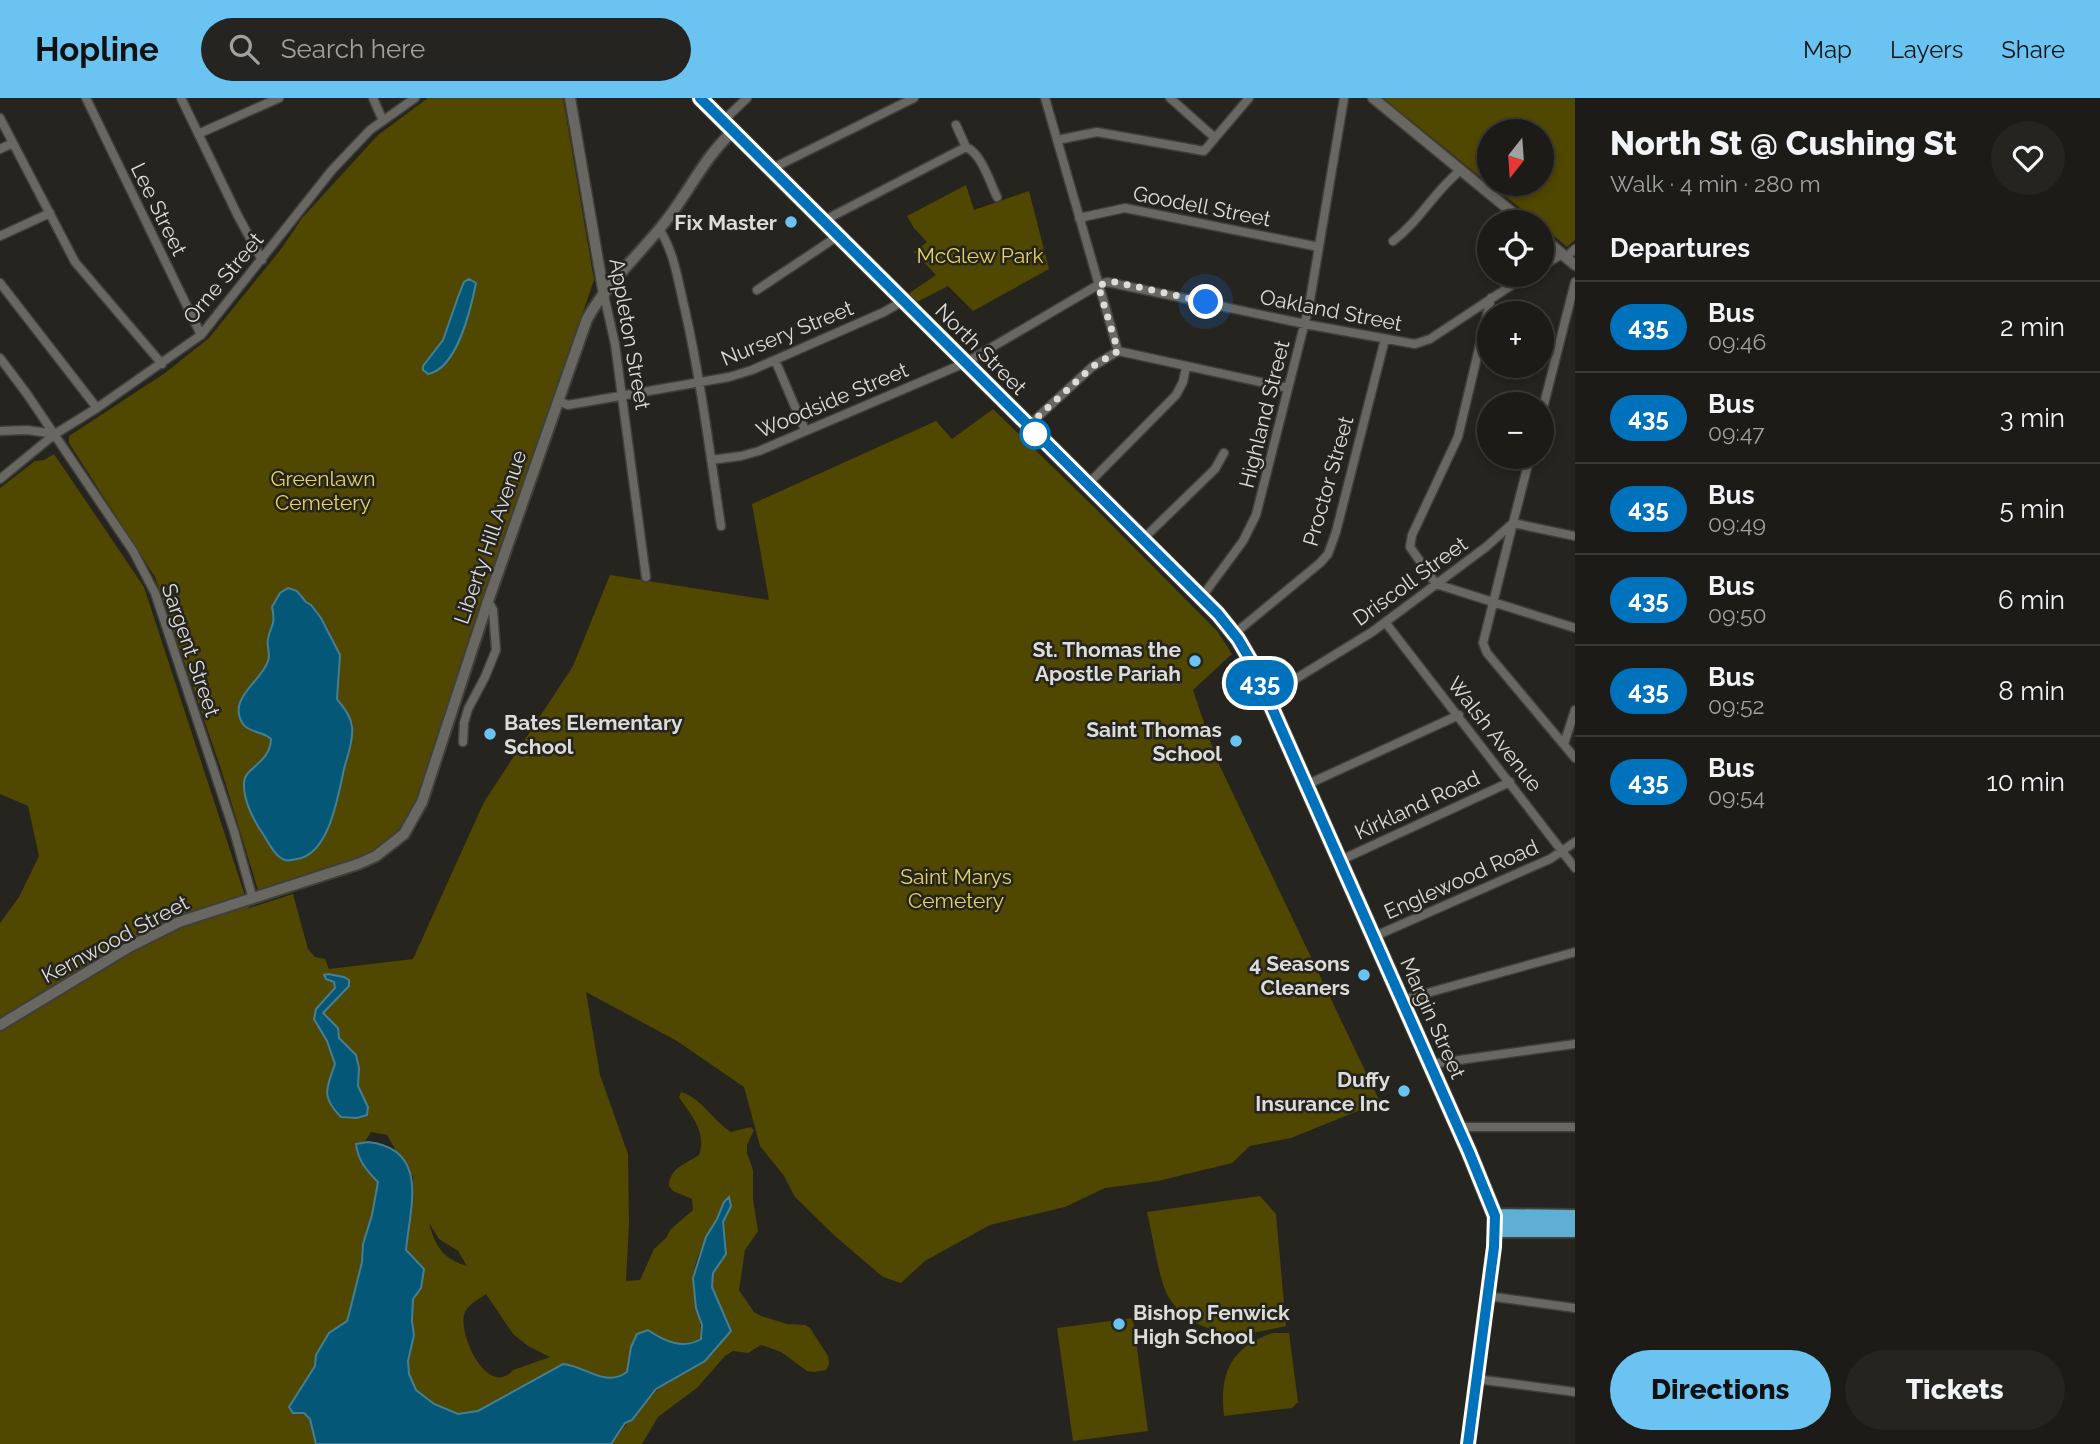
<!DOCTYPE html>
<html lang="en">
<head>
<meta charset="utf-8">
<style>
	:root { --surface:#1c1b17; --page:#252420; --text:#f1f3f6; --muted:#a0a1a1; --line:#3a3936; --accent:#6ac3f1 }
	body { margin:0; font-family:Raleway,sans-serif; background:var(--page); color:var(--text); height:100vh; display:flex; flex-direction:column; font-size:26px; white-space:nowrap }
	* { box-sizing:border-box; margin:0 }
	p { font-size:23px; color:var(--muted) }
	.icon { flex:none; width:38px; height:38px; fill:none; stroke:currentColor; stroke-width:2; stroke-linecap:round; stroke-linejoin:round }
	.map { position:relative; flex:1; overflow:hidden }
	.drawer { display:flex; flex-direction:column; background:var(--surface); width:525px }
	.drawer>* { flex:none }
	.badge { padding:0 14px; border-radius:23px; font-size:24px; line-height:46px }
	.needle { width:46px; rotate:197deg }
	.fabs { position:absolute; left:1477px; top:21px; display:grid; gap:14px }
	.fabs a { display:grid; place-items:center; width:77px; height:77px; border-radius:50%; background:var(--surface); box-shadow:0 4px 10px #0003,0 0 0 2px var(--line); font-size:35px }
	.you { position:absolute; width:35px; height:35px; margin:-18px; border:5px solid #fff; border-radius:50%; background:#1a73e8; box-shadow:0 0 0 10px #1a73e833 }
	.map>.badge { position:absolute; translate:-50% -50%; box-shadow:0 0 0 4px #fff }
	h2 { padding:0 35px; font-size:26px; line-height:63px }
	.round { display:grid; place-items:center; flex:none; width:74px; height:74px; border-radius:37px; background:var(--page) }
	.head { display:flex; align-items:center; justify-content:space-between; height:119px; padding:0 35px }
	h1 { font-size:33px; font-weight:800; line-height:52px }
	.button { display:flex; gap:14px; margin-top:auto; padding:14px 35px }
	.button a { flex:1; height:80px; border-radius:42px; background:var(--accent); color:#111; font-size:28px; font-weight:800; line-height:80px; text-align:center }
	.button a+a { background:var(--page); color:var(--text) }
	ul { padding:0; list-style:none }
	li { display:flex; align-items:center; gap:21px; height:91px; padding:0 35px; border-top:2px solid var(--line) }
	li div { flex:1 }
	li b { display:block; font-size:26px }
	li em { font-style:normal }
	li .badge { min-width:77px; font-weight:700; text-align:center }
	header { display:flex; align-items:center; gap:42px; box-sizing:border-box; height:98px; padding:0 35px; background:var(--accent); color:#111 }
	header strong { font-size:33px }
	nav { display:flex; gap:38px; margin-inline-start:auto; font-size:24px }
	.search { width:490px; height:63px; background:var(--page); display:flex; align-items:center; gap:18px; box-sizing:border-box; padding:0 24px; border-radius:38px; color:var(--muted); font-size:26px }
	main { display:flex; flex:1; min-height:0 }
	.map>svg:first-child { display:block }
	.green { fill:#504700; fill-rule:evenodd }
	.water { fill:#055777; stroke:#467f94; stroke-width:2 }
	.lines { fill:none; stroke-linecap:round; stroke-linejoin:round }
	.minor-casing { stroke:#3f3f3b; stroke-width:11 }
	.tertiary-casing { stroke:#3f3f3b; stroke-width:13 }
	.secondary-casing { stroke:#3f3f3b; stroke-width:14 }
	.trunk-casing { stroke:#3f3f3b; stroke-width:18 }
	.minor { stroke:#686761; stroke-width:8 }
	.tertiary { stroke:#686761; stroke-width:10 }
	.secondary { stroke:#686761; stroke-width:10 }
	.trunk { stroke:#5faed4; stroke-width:14 }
	.line-casing { stroke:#fff; stroke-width:16 }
	.line { stroke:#0072bc; stroke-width:10 }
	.walk { stroke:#dcdcd9; stroke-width:7; stroke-dasharray:0 12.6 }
	.poi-dot { fill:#6ac3f1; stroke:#25241f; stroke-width:2.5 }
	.stop-dot { fill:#fff; stroke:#0072bc; stroke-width:3.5 }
	.labels { text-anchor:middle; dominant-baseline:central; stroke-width:5; stroke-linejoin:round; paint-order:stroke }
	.street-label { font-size:21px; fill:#dcdcd9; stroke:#25241f }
	.poi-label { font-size:21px; font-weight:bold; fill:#dcdcd9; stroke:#25241f; text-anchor:end }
	.park-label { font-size:21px; fill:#e6d45e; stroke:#25241f }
</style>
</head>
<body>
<header>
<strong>Hopline</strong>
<div class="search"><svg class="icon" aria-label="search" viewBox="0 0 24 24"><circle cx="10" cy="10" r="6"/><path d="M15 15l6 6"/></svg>Search here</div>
<nav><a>Map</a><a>Layers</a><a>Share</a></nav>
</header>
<main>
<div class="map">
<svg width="1575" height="1346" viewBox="0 0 1575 1346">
	<rect width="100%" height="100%" fill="#25241f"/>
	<path class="green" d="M428 0H563L594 182 412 716 394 741 370 757 258 792 222 674 155 479 69 345V338L165 275 209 240 281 151 302 120 378 37Z
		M1383 0H1575V142L1567 149 1542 128V124H1537L1490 86H1542V33H1489V86Z
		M966 87 974 112 1029 93 1049 171 973 213 948 188 917 204 908 196 936 177 914 154 927 144 914 130 907 118Z
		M993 311 1097 412 1218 534 1232 556 1193 592 1216 660 1380 1004 1291 1040 1250 1048 1232 1065 1158 1083 1105 1090 1065 1109 990 1127 925 1163 901 1185 883 1179 835 1138 795 1099 784 1078 760 1048 744 989 677 943 586 894 600 977 628 1056 629 1126 626 1183 640 1182 654 1151 666 1140 671 1131 693 1112 692 1101 673 1093 669 1088C669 1070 686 1066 699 1057 707 1034 691 1017 679 999L681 994C703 1001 712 1022 731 1034L751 1029 754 1032 747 1047V1055L753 1072V1101L758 1133 745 1152 739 1192 754 1214 761 1218 787 1226 805 1227 810 1230 828 1258 829 1266 826 1272 814 1274 807 1273 781 1254 761 1247 748 1255 733 1253 725 1258 697 1290 658 1319 642 1346H611C647 1299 685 1263 727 1222L712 1189 713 1175 726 1156 723 1124 731 1108 724 1104C714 1129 695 1153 693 1181 692 1201 702 1220 701 1240 683 1252 664 1243 648 1232L631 1249 627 1274C605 1290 586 1268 564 1266L478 1313 458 1316 433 1306 416 1292 409 1276 408 1263 414 1237 412 1223 413 1201 421 1190 424 1171 406 1153 413 1079 402 1060 391 1051H395L387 1037 371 1034 364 1045 360 1061 365 1070 378 1084 372 1117 363 1146 362 1164 349 1216 347 1223 329 1236 316 1257V1268L295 1298 304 1315 310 1321 316 1346H0V825L19 799 39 758 28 708 0 696V390L35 363 44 362 54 356 144 489 249 810 293 796 308 851 315 859 325 861 329 871 413 861 484 704 573 568 610 477 769 502 752 406 936 323 952 341ZM429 1125 439 1141 458 1153 467 1168C443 1161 435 1148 429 1125ZM486 1196 513 1236 528 1248 550 1259 513 1272C488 1302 456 1234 465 1214 469 1206 479 1201 486 1196Z
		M1260 1098 1276 1116 1286 1228C1267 1232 1246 1238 1227 1235 1201 1232 1172 1214 1164 1189 1156 1165 1153 1139 1147 1114Z
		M1133 1220 1148 1333 1073 1343 1057 1230Z
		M1273 1235H1289L1298 1304 1292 1310 1224 1318C1219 1275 1231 1249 1273 1235Z"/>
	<path class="water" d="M469 181 476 185C471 210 457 271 428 276L423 272V268L443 242 458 199 464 184Z
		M288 490 297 493 306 504 311 507 321 520 340 557 337 601C344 610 351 618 352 629 354 642 347 659 344 671 338 699 329 756 297 761 291 762 286 764 281 760 274 756 269 746 265 739 255 725 243 703 244 685 244 669 270 666 271 641 263 633 249 635 243 626 226 601 262 583 268 563 271 555 266 548 268 541 271 525 276 529 272 509L280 495Z
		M328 876 344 879 349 882V888L323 915 338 930 339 940 356 957 359 970 358 988 368 1009 367 1017 357 1020 341 1019C320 998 327 990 335 966L327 943 314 921 316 911 335 890 334 884 326 881 324 877Z
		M368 1044C430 1051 410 1109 406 1152L424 1171 421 1190 413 1201 412 1223 414 1237 408 1263 409 1276 416 1292 434 1306 458 1316 478 1313 563 1266C586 1268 605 1290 627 1274L631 1249 637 1236 648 1232C664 1243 683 1252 701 1241L702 1227 696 1210 693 1180 706 1139 717 1121 724 1104 729 1099 731 1108 723 1124 726 1156 713 1175 712 1189 731 1233 705 1263 656 1291 632 1322 625 1325 611 1346H316L310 1321 304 1315H293L289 1309 315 1268 316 1257 329 1235 347 1223 349 1216 362 1164 363 1146 372 1117 378 1084C367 1073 358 1063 356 1046Z"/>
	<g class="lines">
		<g class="minor-casing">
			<path id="minor" d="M86 0 201 237
				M181 0 238 118 262 162
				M373 0 383 23
				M1045 0 1118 253
				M1170 0 1215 40 1249 0
				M0 20 75 164 162 266
				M723 23 747 0
				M956 27 966 49C982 56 990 85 997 99
				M198 36 279 0
				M1057 42 1097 34 1204 53 1215 40
				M0 51 13 45
				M771 71 914 0
				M1079 120 1125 110 1319 149
				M823 123 966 49
				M659 131C675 155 678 184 685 212 701 283 710 356 721 428
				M0 138 50 115
				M1393 143C1420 123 1435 92 1461 72
				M1566 159 1575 151
				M1542 168 1562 156
				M0 185 97 310
				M757 192 838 138
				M604 197 615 246 646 479
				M1491 200 1458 339 1412 437 1410 449 1436 486 1575 530
				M0 260 27 296 133 453 155 495 234 733 252 798
				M775 262 805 332
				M558 303 568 307 729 279 752 272 884 214 903 203
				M1542 314 1575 184
				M1028 328 1092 269 1118 253 1288 290
				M0 333 27 332 55 336
				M711 362 741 358 759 353 965 265 1098 187 1107 184 1305 226 1415 246 1430 241 1527 177
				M0 381 55 336 97 310 201 237 332 72 370 32 415 0
				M1087 387 1176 297 1183 284 1186 269
				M1575 438 1513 425 1483 545 1487 555 1575 660
				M1142 442 1215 371 1224 355
				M1201 500 1243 443 1256 417 1309 208 1344 0
				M1385 524 1575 770
				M1234 536 1320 465 1328 456 1336 434 1385 241
				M1266 599 1372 534 1486 449 1513 425 1530 359
				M463 644 464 625 468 611 485 579 496 552 493 512 488 503
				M1564 646 1575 612
				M1306 687 1459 617
				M1339 763 1510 684
				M1373 839 1550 761 1575 744
				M1402 902 1575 854
				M1430 966 1575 946
				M1459 1029H1575
				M1487 1198 1575 1210
				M1476 1281 1575 1294"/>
		</g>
		<g class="tertiary-casing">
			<path id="tertiary" d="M570 0 604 197
				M1373 0 1524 124
				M1542 139 1575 167"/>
		</g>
		<g class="secondary-casing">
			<path id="secondary" d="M0 927 129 849 179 824 358 766 376 758 404 736 422 704 488 503 587 221C607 185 640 156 665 124 690 93 702 62 733 33
				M1468 1346 1496 1132"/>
		</g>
		<g class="trunk-casing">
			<path id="trunk" d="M700 0 1218 516 1238 541 1252 565 1469 1054 1495 1118 1496 1132H1575
				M1495 1118 1575 1119"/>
		</g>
		<use href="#minor" class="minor"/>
		<use href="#tertiary" class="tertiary"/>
		<use href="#secondary" class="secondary"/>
		<use href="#trunk" class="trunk"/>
	</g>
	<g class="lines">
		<g class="line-casing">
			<path id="line" d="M700 0 1218 516 1238 541 1252 565 1469 1054 1495 1118 1494 1149 1468 1346"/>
		</g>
		<use href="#line" class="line"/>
		<path class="walk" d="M1035 336 1028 328 1092 269 1118 253 1098 187 1115 184 1206 204"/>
	</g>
	<g class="poi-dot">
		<circle cx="791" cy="124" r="7"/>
		<circle cx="1195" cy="563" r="7"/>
		<circle cx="490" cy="636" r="7"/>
		<circle cx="1236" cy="643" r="7"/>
		<circle cx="1364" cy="877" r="7"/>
		<circle cx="1404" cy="993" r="7"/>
		<circle cx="1119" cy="1226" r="7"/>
	</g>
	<circle class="stop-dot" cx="1035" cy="336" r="14"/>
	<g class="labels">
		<g class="street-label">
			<text transform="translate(1202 108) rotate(11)">Goodell Street</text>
			<text transform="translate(159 111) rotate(64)">Lee Street</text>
			<text transform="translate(223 180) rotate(-50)">Orne Street</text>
			<text transform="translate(1331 212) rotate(11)">Oakland Street</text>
			<text transform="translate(787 235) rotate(-22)">Nursery Street</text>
			<text transform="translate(630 236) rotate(80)">Appleton Street</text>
			<text transform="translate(981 251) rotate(45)">North Street</text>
			<text transform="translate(832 302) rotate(-23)">Woodside Street</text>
			<text transform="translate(1264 316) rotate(-76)">Highland Street</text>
			<text transform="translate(1328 383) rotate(-74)">Proctor Street</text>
			<text transform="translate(490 439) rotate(-71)">Liberty Hill Avenue</text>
			<text transform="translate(1410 483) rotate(-36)">Driscoll Street</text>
			<text transform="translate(191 552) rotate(71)">Sargent Street</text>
			<text transform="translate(1495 636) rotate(52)">Walsh Avenue</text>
			<text transform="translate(1417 707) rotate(-25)">Kirkland Road</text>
			<text transform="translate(1461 781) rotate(-24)">Englewood Road</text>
			<text transform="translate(115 841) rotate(-28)">Kernwood Street</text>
			<text transform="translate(1433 920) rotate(66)">Margin Street</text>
		</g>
		<g class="poi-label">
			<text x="777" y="124">Fix Master</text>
			<text x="1181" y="551">St. Thomas the<tspan x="1181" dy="24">Apostle Pariah</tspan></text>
			<text x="504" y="624" text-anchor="start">Bates Elementary<tspan x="504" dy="24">School</tspan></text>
			<text x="1222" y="631">Saint Thomas<tspan x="1222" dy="24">School</tspan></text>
			<text x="1350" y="865">4 Seasons<tspan x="1350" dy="24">Cleaners</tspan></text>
			<text x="1390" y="981">Duffy<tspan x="1390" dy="24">Insurance Inc</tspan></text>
			<text x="1133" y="1214" text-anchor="start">Bishop Fenwick<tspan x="1133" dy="24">High School</tspan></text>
		</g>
		<g class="park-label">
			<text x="980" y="157">McGlew Park</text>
			<text x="323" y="380">Greenlawn<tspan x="323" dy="24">Cemetery</tspan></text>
			<text x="956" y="778">Saint Marys<tspan x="956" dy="24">Cemetery</tspan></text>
		</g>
	</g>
</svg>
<div class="fabs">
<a><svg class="needle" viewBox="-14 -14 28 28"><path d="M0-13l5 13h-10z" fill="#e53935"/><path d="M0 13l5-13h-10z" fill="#a0a1a1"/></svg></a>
<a><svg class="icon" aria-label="locate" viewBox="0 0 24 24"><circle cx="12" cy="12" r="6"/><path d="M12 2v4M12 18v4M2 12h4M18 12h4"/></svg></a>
<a>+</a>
<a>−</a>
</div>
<div class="you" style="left:1206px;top:204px"></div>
<b class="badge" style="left:1260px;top:585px;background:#0072bc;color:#fff">435</b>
</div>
<section class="drawer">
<div class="head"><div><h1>North St @ Cushing St</h1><p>Walk · 4 min · 280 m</p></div><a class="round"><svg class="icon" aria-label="heart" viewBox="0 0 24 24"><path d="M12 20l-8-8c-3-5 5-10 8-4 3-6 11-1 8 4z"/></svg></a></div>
<h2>Departures</h2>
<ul>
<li><span class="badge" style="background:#0072bc;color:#fff">435</span><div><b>Bus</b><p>09:46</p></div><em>2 min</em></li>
<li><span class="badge" style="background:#0072bc;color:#fff">435</span><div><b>Bus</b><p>09:47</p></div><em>3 min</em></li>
<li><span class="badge" style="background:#0072bc;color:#fff">435</span><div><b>Bus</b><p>09:49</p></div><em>5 min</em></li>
<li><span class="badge" style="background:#0072bc;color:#fff">435</span><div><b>Bus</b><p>09:50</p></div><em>6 min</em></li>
<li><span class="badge" style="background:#0072bc;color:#fff">435</span><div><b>Bus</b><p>09:52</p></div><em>8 min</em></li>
<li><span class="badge" style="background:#0072bc;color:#fff">435</span><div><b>Bus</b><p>09:54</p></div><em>10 min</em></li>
</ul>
<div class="button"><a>Directions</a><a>Tickets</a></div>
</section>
</main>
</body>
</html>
